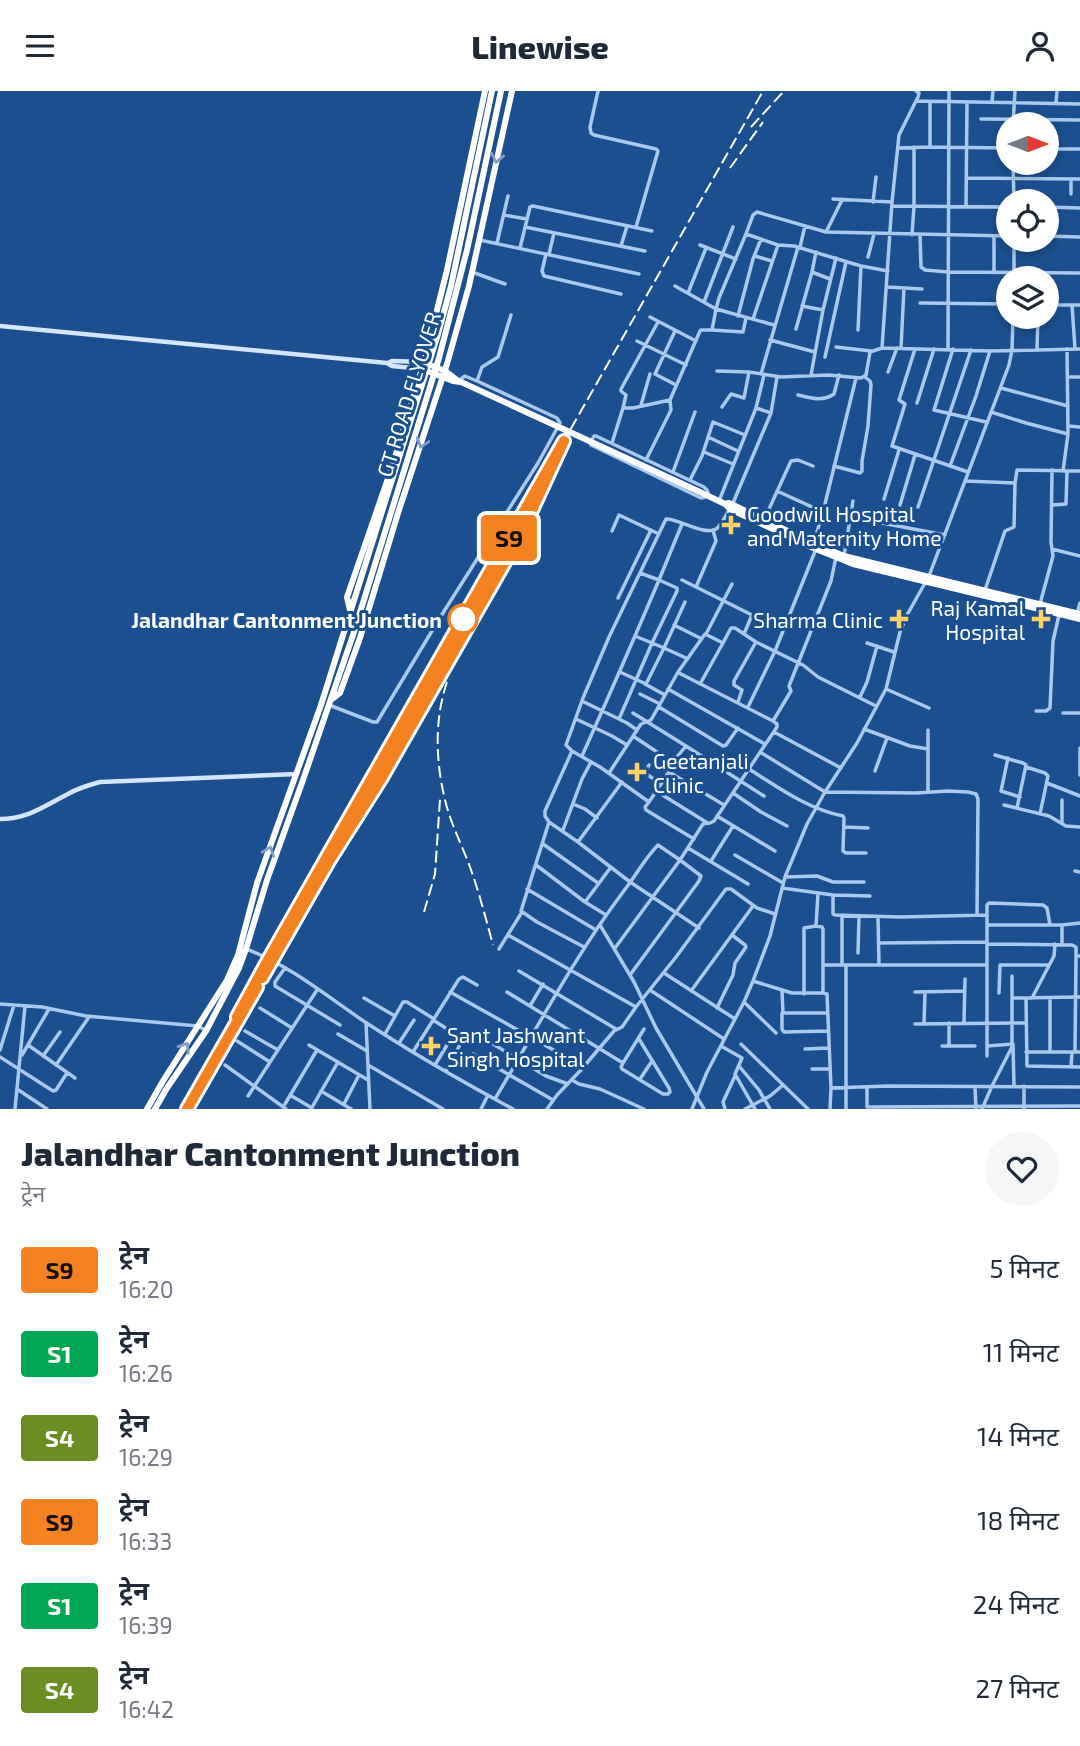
<!DOCTYPE html>
<html lang="hi">
<head>
<meta charset="utf-8">
<style>
	:root { --surface:#fff; --page:#f6f6f7; --text:#1f2937; --muted:#747a83 }
	body { margin:0; font-family:"Exo 2","Noto Sans Devanagari",sans-serif; background:var(--page); color:var(--text); height:100vh; display:flex; flex-direction:column; font-size:26px; white-space:nowrap }
	* { box-sizing:border-box; margin:0 }
	p { font-size:23px; color:var(--muted) }
	.icon { flex:none; width:38px; height:38px; fill:none; stroke:currentColor; stroke-width:2; stroke-linecap:round; stroke-linejoin:round }
	.map { position:relative; height:1018px; overflow:hidden }
	.drawer { display:flex; flex-direction:column; background:var(--surface); flex:1 }
	.drawer>* { flex:none }
	.badge { padding:0 14px; border-radius:5px; font-size:24px; line-height:46px }
	.needle { width:46px; rotate:90deg }
	.controls { position:absolute; left:996px; top:21px; display:grid; gap:14px }
	.controls a { display:grid; place-items:center; width:63px; height:63px; border-radius:50%; background:var(--surface); box-shadow:0 4px 10px #0003; font-size:35px }
	.map>.badge { position:absolute; translate:-50% -50%; box-shadow:0 0 0 4px #fff }
	.round { display:grid; place-items:center; flex:none; width:74px; height:74px; border-radius:37px; background:var(--page) }
	.overview { display:flex; align-items:center; justify-content:space-between; height:119px; padding:0 21px }
	h1 { font-size:33px; font-weight:800; line-height:52px }
	ul { padding:0; list-style:none }
	li { display:flex; align-items:center; gap:21px; height:84px; padding:0 21px }
	li div { flex:1 }
	li b { display:block; font-size:26px }
	li em { font-style:normal }
	li .badge { min-width:77px; font-weight:700; text-align:center }
	header { display:flex; justify-content:space-between; align-items:center; height:91px; padding:0 21px; background:var(--surface); font-size:32px; font-weight:800 }
	.map>svg:first-child { display:block }
	.lines { fill:none; stroke-linecap:round; stroke-linejoin:round }
	.street { stroke:#a9c9ee; stroke-width:3.5 }
	.secondary { stroke:#d6e6fa; stroke-width:4.5 }
	.highway { stroke:#fff; stroke-width:6 }
	.rail { stroke:#fff; stroke-width:2; stroke-dasharray:12 5; stroke-linecap:butt }
	.oneway { stroke:#829ec1 }
	.line-casing { stroke:#fff; stroke-width:16 }
	.line { stroke:#f58220; stroke-width:10 }
	.poi-dot { fill:#ffd166; stroke:#1b4f8f; stroke-width:2.5 }
	.stop-dot { fill:#fff; stroke:#f58220; stroke-width:3.5 }
	.labels { text-anchor:middle; dominant-baseline:central; stroke-width:6; stroke-linejoin:round; paint-order:stroke }
	.street-label { font-size:21px; fill:#fff; stroke:#1b4f8f }
	.poi-label { font-size:21px; fill:#fff; stroke:#1b4f8f; text-anchor:start }
	.stop-label { font-size:21px; font-weight:bold; fill:#fff; stroke:#1b4f8f; text-anchor:end }
</style>
</head>
<body>
<header><svg class="icon" aria-label="menu" viewBox="0 0 24 24"><path d="M4 6h16M4 12h16M4 18h16"/></svg>Linewise<svg class="icon" aria-label="person" viewBox="0 0 24 24"><circle cx="12" cy="8" r="4"/><path d="M4 21q1-7 8-7t8 7"/></svg></header>
<div class="map">
<svg width="1080" height="1018" viewBox="0 0 1080 1018">
	<rect width="100%" height="100%" fill="#1b4f8f"/>
	<g class="lines">
		<path class="street" d="M598 0 590 36 591 42 594 44 656 58 658 60 636 136
			M916 10 1080 13
			M992 11 993 0
			M1056 12 1057 0
			M981 28 1080 29
			M1013 33 1015 0
			M930 56V11
			M898 57 930 56 1008 57
			M1046 58H1080
			M1013 72 1014 110
			M966 87 1080 88
			M1071 103V88
			M833 108 892 111
			M873 111 876 86
			M892 115 1008 116
			M966 115 967 12
			M1046 116 1080 117
			M504 124 527 128
			M525 136 645 160
			M826 141 842 109
			M746 143 719 207 716 218 774 234
			M912 144 914 115V56
			M920 144 921 176 925 179 948 181 1080 182
			M1046 145 1080 146
			M480 149 639 183
			M497 152 508 105
			M700 154 736 168
			M621 155 627 135
			M800 156 805 135
			M520 157 530 116 533 115 652 140
			M816 161 812 181 830 188
			M546 163 542 180 544 185 621 203
			M549 163 554 142
			M755 165 772 170
			M868 166 874 143
			M888 180 861 175 794 155 778 154 746 143 753 124 757 121 826 141 1008 145
			M994 180V145
			M472 181 505 193
			M1014 187V149
			M675 195 716 218 712 239 743 241 746 227
			M887 196 922 198
			M688 202 706 157
			M704 211 733 136
			M920 212 1008 213
			M1046 214H1080
			M1072 214 1075 258
			M802 215 823 219
			M738 225 753 168 761 148
			M650 226 696 250
			M753 228 778 154
			M796 238 812 181
			M858 239 861 175
			M675 240 655 283 676 294
			M770 249 815 261
			M637 250 686 274
			M836 256 871 260
			M882 257 892 111 899 44 918 6 919 2 916 0
			M901 257 904 197
			M915 258 899 309 905 313 892 355 968 381
			M953 258 934 319 986 331
			M1037 258 1038 226
			M948 259 949 0
			M825 266 846 171
			M717 280 749 281 781 286 828 284 861 287 866 284 870 261 882 257 990 260 1080 258
			M888 281 897 257
			M761 283 798 156
			M811 284 823 219 836 167
			M1068 286H1080
			M458 290 465 285 477 290
			M1001 297 1068 315
			M798 304C810 307 823 311 834 303L839 284
			M917 312 934 258
			M641 314 650 283
			M722 316 731 303 744 307 749 281
			M623 317 626 304 621 300V298L658 231
			M756 317 771 322
			M991 321 1026 332 1068 343
			M1068 335 1080 336
			M594 345H596L704 396 707 399 709 405 701 407 591 354 590 352Z
			M708 346 738 360
			M612 352 623 317H633L670 309 700 240 701 239H712
			M704 361 733 373
			M646 369 671 319 670 309
			M834 375 860 382 862 380V370L868 335 871 294 870 290 865 286
			M950 375 976 305 990 260
			M1063 380 1068 343 1067 258
			M673 381 695 321
			M690 389 702 365 713 331 745 344
			M965 390 1015 392
			M777 400 823 421
			M884 408 899 359
			M719 410 756 317 764 284
			M733 412 771 322 777 286
			M900 414 915 364
			M1052 414 1066 413 1067 381
			M918 416 971 259
			M764 429 791 370 798 369 813 375
			M882 432 945 444
			M612 440 619 424 659 443
			M814 451 823 421 856 287
			M1052 458 1080 465
			M844 465 853 410
			M640 482 659 489 682 433
			M929 485 1009 274 1012 259 1013 226
			M682 489 752 524 744 543
			M696 496 716 450 713 439
			M985 499 1005 440 1014 436 1015 392 1017 379 1080 380
			M618 507 651 439
			M685 511 664 557 686 567
			M1040 513 1053 465 1051 451 1052 379
			M1077 523 1080 512
			M674 534 700 547
			M706 543 732 493
			M867 552 894 561
			M679 582 773 630
			M645 593 665 604
			M700 593 723 552
			M668 598 765 653
			M886 598 929 617
			M640 603 660 613
			M860 606 867 591 877 555
			M582 610 627 632 637 639
			M738 611 742 599 734 594V590L756 551
			M329 614 373 631H377L441 525 538 372 560 332 557 327 477 290 482 276 498 266 511 224
			M659 616 723 655 726 654 738 637
			M748 616 775 560 816 458
			M1036 620H1046L1050 617 1053 550 1059 524
			M633 622 686 655
			M1063 622H1080
			M576 628 612 645 627 654
			M619 628 652 552 664 557 646 593 620 581
			M864 638 910 655 928 658
			M774 641 841 677
			M633 645 660 663
			M1080 657V684
			M572 660 600 676 649 711 669 681 724 714
			M760 661 825 701 916 702 948 700 968 701 976 703 978 708 977 824
			M995 664 1023 672 1026 674 1017 717
			M582 665C608 607 634 548 659 489L677 497V500L652 552 635 545
			M1008 667 1001 700 1020 706
			M649 674 645 682 661 693
			M1026 676 1045 682 1048 685 1040 723
			M749 678C779 697 808 718 843 725L844 727 843 760 846 762H866
			M875 680 887 647
			M669 681 676 667 686 655 764 705
			M609 682 641 633 651 629 678 581 705 543 723 552 731 537H735L756 551 803 574 818 586 876 615
			M1047 692 1080 705
			M656 700 706 731
			M928 701V639
			M733 702 761 721 787 735
			M1062 709V733
			M649 711 645 716 646 719 694 748
			M573 713 585 718 597 727
			M1004 714 1049 725 1066 735 1080 736
			M717 725 775 760
			M549 731 578 751 622 691
			M844 736 868 737
			M563 739 582 688 591 671
			M578 751 630 791 699 837
			M543 753 598 792
			M688 757 748 793
			M735 764 783 792
			M711 770 733 735
			M536 774 585 811 606 824
			M1075 780 1080 781
			M785 786 817 785 833 791H864
			M782 797 833 804 870 805
			M527 798 596 839
			M818 802 816 835 822 836 823 838V902
			M833 804V823L835 824 900 826 987 824V965
			M585 811 611 776
			M987 823V814L989 812 1043 814 1047 817 1050 834
			M878 826 879 874
			M600 834 634 891 656 937 704 1018
			M988 834H1062L1080 832
			M508 844 636 916
			M879 852 987 851
			M987 853 1072 854 1076 856V865
			M1062 853V834
			M584 856 537 831 521 820 549 731 545 725V720L572 660 566 654 583 607 609 546 666 428C677 427 704 445 716 438 721 435 726 424 729 419
			M615 857 680 769 701 785 699 790 630 884
			M246 858C288 873 328 906 365 931 412 962 463 991 513 1018
			M499 858 522 821
			M858 862 859 825
			M823 874H987
			M842 874V824
			M846 874V1018
			M285 877 275 891V895L340 934
			M519 880 616 938
			M664 882 735 928
			M753 890 792 902H823L827 903 831 997 888 995 1080 996
			M650 899 724 948
			M691 900 753 815
			M782 900 783 922H828
			M450 901 584 976
			M507 901 623 972 621 976 622 978 663 1003H668L670 1001 669 997 639 948
			M915 901 965 900
			M999 902 1000 874H1048
			M804 903V837L816 835
			M364 907 395 925
			M1012 907 1080 906
			M1026 907 1027 975 1080 976
			M1032 907 1054 865 1055 853
			M1050 907V961
			M744 911 776 942
			M0 913 42 916 86 925 198 935 205 939
			M530 915 543 893
			M260 917 292 937
			M717 917 733 884 735 872 746 856 745 854 732 844
			M782 922V938L784 941 828 940
			M433 929 463 948 446 980
			M366 932 370 1018
			M949 932V955
			M964 932 965 888
			M915 933 1026 932
			M924 933 925 901
			M245 940 278 959
			M338 943 367 960
			M385 943 403 911H407L434 928
			M478 944 546 985 568 993
			M237 950 270 971
			M399 952 414 929
			M741 953 808 1018
			M28 954 75 987
			M309 954 368 989
			M721 955 742 967 735 983 755 1018
			M942 955H975
			M987 955 1013 953 1014 995
			M805 958 829 957
			M0 959 14 914
			M1075 960 1076 865H1080
			M413 961 459 888 463 886 477 894
			M1026 961H1080
			M473 963 553 1009
			M22 964 49 918
			M43 965 60 941
			M0 966 53 1000 56 999 67 982
			M623 972 644 938
			M56 974 89 926
			M225 974 286 1018
			M368 974 443 1018
			M435 974 447 954
			M739 975 759 999 770 1018
			M1071 976 1072 961
			M812 978H830
			M640 988 652 970
			M572 989 579 993 600 998 644 1018
			M1024 995V1018
			M975 996 976 1018
			M17 998 47 1018
			M321 1000 351 1018
			M290 1004 312 1017
			M248 1005 317 899
			M495 1008C537 937 576 863 626 797 637 783 645 767 658 754L680 769 703 733 710 732 714 730 777 636V633L773 630 791 600 789 595 831 490 836 466
			M285 1013 317 959
			M344 1013 359 984
			M867 1016 1080 1015
			M867 1016V996
			M15 1018 25 915
			M311 1018 338 971
			M481 1018 488 1004
			M547 1018 557 1004 580 980 614 940 622 936 636 916 676 866 726 798H731L757 817 775 823
			M692 1018 707 981 744 911 753 890 770 845 785 786 807 733 825 701 857 652 886 598 900 541 907 524 925 492
			M725 1018 723 1011 735 985
			M745 1018 770 1005 783 994
			M830 1018 831 997
			M982 1018 992 995 1012 956V885"/>
		<path class="secondary" d="M0 235 387 272 392 275 422 278
			M388 272 392 270 424 271
			M0 728C28 728 44 715 68 703 78 697 89 694 100 691L296 683"/>
		<path class="highway" d="M433 275 445 280 458 290
			M422 278 453 290 461 291 700 401 725 413 729 412 813 452 844 465 1080 523
			M725 413 730 418 747 426 811 456 853 473 1080 528
			M350 519 347 506 392 376 424 271 447 179 485 0
			M331 609 340 602 360 547 399 419 447 273 469 195 512 0
			M147 1018 163 990 227 889 238 864 257 792 321 614 438 243 451 195 492 0
			M155 1018 167 997 206 940 239 877 246 858 267 789 303 689 353 544 439 267 467 159 501 0"/>
		<path class="rail" d="M751 36 784 0
			M730 77 763 31
			M447 591C433 632 436 679 448 720 454 739 463 757 470 776 479 801 486 828 493 854
			M368 714 504 478 513 459
			M424 821 435 783 440 708
			M184 1018 763 0"/>
	</g>
	<defs><path id="oneway-chevron" d="M-2-3.5L2.5 0L-2 3.5" fill="none" stroke-width="1.6" stroke-linecap="round" stroke-linejoin="round" transform="scale(1.75)"/></defs>
	<g class="oneway">
		<use href="#oneway-chevron" transform="translate(497 67) rotate(102)"/>
		<use href="#oneway-chevron" transform="translate(422 352) rotate(108)"/>
		<use href="#oneway-chevron" transform="translate(269 760) rotate(-70)"/>
		<use href="#oneway-chevron" transform="translate(185 956) rotate(-57)"/>
	</g>
	<g class="lines">
		<g class="line-casing">
			<path id="line" d="M187 1018 257 896 237 926 268 869 564 350 520 445 381 688 329 770 262 887"/>
		</g>
		<use href="#line" class="line"/>
	</g>
	<g class="poi-dot">
		<path d="M727.5 423.5h7v7h7v7h-7v7h-7v-7h-7v-7h7z"/>
		<path d="M895.5 517.5h7v7h7v7h-7v7h-7v-7h-7v-7h7z"/>
		<path d="M1037.5 517.5h7v7h7v7h-7v7h-7v-7h-7v-7h7z"/>
		<path d="M633.5 670.5h7v7h7v7h-7v7h-7v-7h-7v-7h7z"/>
		<path d="M427.5 944.5h7v7h7v7h-7v7h-7v-7h-7v-7h7z"/>
	</g>
	<circle class="stop-dot" cx="463" cy="528" r="14"/>
	<g class="labels">
		<g class="street-label">
			<text transform="translate(408 303) rotate(-73)">GT ROAD FLYOVER</text>
		</g>
		<g class="poi-label">
			<text x="747" y="422">Goodwill Hospital<tspan x="747" dy="24">and Maternity Home</tspan></text>
			<text x="1025" y="516" text-anchor="end">Raj Kamal<tspan x="1025" dy="24">Hospital</tspan></text>
			<text x="883" y="528" text-anchor="end">Sharma Clinic</text>
			<text x="653" y="669">Geetanjali<tspan x="653" dy="24">Clinic</tspan></text>
			<text x="447" y="943">Sant Jashwant<tspan x="447" dy="24">Singh Hospital</tspan></text>
		</g>
		<g class="stop-label">
			<text x="442" y="528">Jalandhar Cantonment Junction</text>
		</g>
	</g>
</svg>
<div class="controls">
<a><svg class="needle" viewBox="-14 -14 28 28"><path d="M0-13l5 13h-10z" fill="#e53935"/><path d="M0 13l5-13h-10z" fill="#747a83"/></svg></a>
<a><svg class="icon" aria-label="locate" viewBox="0 0 24 24"><circle cx="12" cy="12" r="6"/><path d="M12 2v4M12 18v4M2 12h4M18 12h4"/></svg></a>
<a><svg class="icon" aria-label="layers" viewBox="0 0 24 24"><path d="M12 4l9 5-9 5-9-5zM3 14l9 5 9-5"/></svg></a>
</div>
<b class="badge" style="left:509px;top:447px;background:#f58220;color:#111">S9</b>
</div>
<section class="drawer">
<div class="overview"><div><h1>Jalandhar Cantonment Junction</h1><p>ट्रेन</p></div><a class="round"><svg class="icon" aria-label="heart" viewBox="0 0 24 24"><path d="M12 20l-8-8c-3-5 5-10 8-4 3-6 11-1 8 4z"/></svg></a></div>
<ul>
<li><span class="badge" style="background:#f58220;color:#111">S9</span><div><b>ट्रेन</b><p>16:20</p></div><em>5 मिनट</em></li>
<li><span class="badge" style="background:#00a651;color:#fff">S1</span><div><b>ट्रेन</b><p>16:26</p></div><em>11 मिनट</em></li>
<li><span class="badge" style="background:#6b8e23;color:#fff">S4</span><div><b>ट्रेन</b><p>16:29</p></div><em>14 मिनट</em></li>
<li><span class="badge" style="background:#f58220;color:#111">S9</span><div><b>ट्रेन</b><p>16:33</p></div><em>18 मिनट</em></li>
<li><span class="badge" style="background:#00a651;color:#fff">S1</span><div><b>ट्रेन</b><p>16:39</p></div><em>24 मिनट</em></li>
<li><span class="badge" style="background:#6b8e23;color:#fff">S4</span><div><b>ट्रेन</b><p>16:42</p></div><em>27 मिनट</em></li>
</ul>
</section>
</body>
</html>
